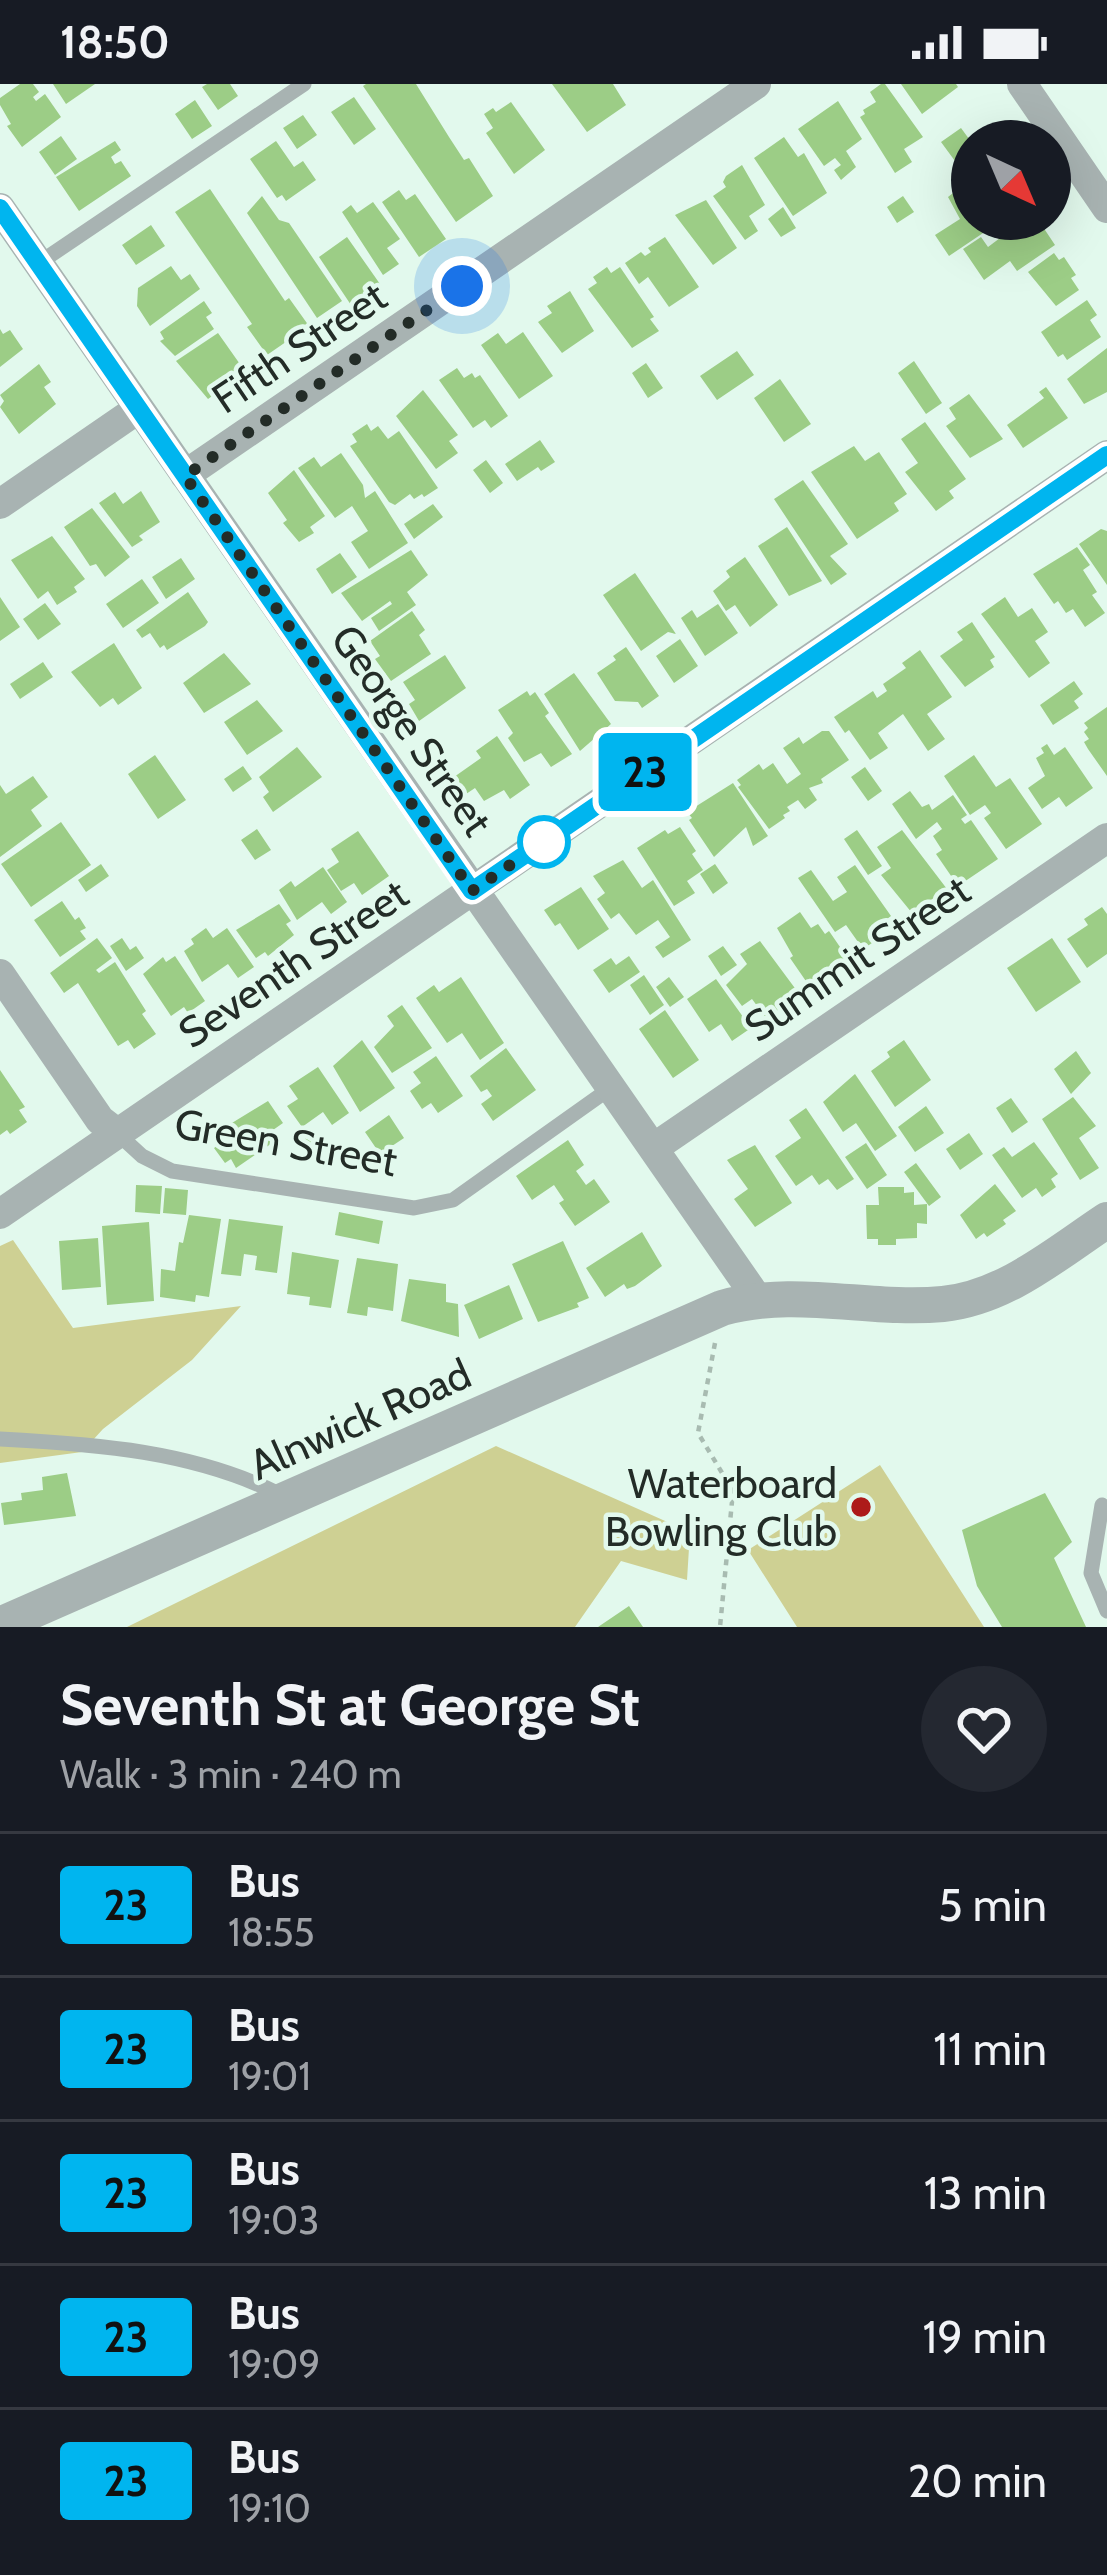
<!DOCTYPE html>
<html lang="en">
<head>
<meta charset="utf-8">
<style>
	:root { --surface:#171b24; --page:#242831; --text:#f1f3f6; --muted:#9ea1a6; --line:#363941 }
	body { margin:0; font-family:Cabin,sans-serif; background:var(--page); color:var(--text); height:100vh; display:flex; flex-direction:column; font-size:45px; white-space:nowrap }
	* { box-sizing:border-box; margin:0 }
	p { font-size:39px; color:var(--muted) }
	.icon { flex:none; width:66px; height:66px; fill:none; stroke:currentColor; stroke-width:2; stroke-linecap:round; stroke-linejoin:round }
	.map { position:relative; height:1543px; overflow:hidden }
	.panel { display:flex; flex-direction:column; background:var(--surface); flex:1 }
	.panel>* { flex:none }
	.badge { padding:0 24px; border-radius:9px; font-size:42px; line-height:78px }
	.needle { width:78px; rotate:136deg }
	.tools { position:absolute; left:951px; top:36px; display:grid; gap:24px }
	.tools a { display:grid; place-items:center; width:120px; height:120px; border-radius:50%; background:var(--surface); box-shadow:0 12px 48px #0002; font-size:60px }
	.you { position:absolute; width:60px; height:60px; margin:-30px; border:9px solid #fff; border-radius:50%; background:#1a73e8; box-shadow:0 0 0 18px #1a73e833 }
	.map>.badge { position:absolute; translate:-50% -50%; box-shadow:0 0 0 6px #fff }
	.round { display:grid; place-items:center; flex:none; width:126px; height:126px; border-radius:63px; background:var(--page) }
	.overview { display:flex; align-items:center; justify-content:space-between; height:204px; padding:0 60px }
	h1 { font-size:57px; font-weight:700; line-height:90px }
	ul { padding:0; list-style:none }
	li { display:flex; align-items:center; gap:36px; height:144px; padding:0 60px; border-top:3px solid var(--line) }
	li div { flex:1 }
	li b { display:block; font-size:45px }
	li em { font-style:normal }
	li .badge { min-width:132px; font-weight:700; text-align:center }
	.status { display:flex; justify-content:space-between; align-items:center; height:84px; padding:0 60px; background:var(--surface); direction:ltr }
	.status svg { height:33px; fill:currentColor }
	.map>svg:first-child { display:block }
	.green { fill:#ced093 }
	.building { fill:#9ccd86 }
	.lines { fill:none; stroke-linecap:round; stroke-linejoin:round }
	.path { stroke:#a8bbb1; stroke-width:4.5; stroke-dasharray:6 6; stroke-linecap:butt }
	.service { stroke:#a8b3b2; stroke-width:15 }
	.minor { stroke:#a8b3b2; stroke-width:30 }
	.tertiary { stroke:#a8b3b2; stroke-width:36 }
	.line-casing { stroke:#fff; stroke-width:27 }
	.line { stroke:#00b5ef; stroke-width:18 }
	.walk { stroke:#232c27; stroke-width:12; stroke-dasharray:0 21.6 }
	.stop-dot { fill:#fff; stroke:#00b5ef; stroke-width:6 }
	.poi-dot { fill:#ad1b1a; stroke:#e2f9ed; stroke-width:4.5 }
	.labels { text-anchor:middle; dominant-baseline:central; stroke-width:9; stroke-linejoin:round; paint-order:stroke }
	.street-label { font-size:42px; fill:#232c27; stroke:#e2f9ed }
	.poi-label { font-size:42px; fill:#232c27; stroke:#e2f9ed; text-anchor:end }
</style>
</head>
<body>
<div class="status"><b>18:50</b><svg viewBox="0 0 49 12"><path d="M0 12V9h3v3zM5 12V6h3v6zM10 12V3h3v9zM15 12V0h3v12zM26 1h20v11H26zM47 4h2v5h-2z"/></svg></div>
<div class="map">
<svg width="1107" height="1543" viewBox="0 0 1107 1543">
	<rect width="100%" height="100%" fill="#e2f9ed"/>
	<path class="green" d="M13 1156 73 1244 241 1222 192 1276 103 1345 82 1368 0 1379V1162Z
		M496 1362 690 1448 687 1496 621 1477 575 1543H127Z
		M880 1381 984 1543H797L748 1466Z"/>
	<path class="building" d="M20 0H33L39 8 33 13 36 17 45 10 61 33 22 63 7 42 11 40 0 21V14Z
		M53 0H95L66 20Z
		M207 0H230L238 12 218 26 202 3Z
		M366 0H416L449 53 464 76 469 74 493 112 456 138 363 2Z
		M552 0H613L626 21 587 48Z
		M881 0H885L923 53 904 65 912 78 895 89 860 33 865 30 863 26 876 18 870 8Z
		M901 0H956L958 3 922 30Z
		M354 13 376 45 354 61 331 28Z
		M195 16 212 42 192 55 175 30Z
		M838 17 862 55 846 67 856 83 841 96 834 86 841 81 835 74 824 82 798 45Z
		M511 18 545 66 514 90 486 49 493 44 484 30 493 24 496 28Z
		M303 31 317 51 297 65 283 44Z
		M961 44 972 59V87L966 92 941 58Z
		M61 52 77 75 55 91 39 68Z
		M784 53 798 73 804 69 827 109 793 132 754 74Z
		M115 57 121 66 111 73 115 80 121 77 131 92 79 127 56 93Z
		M276 57 294 83 303 77 316 96 286 117 282 111 277 114 250 75Z
		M742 81 765 121 749 132 758 147 745 156 713 112 726 103 723 98 726 92Z
		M972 94V135H987L992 143 949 172 935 151 960 135 948 113Z
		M210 105 285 217 289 214 309 242 267 271 247 243 252 240 175 128Z
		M399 106 406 116 415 110 446 155 419 173 382 118Z
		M262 112 279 136 289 139 342 217 317 234 247 129Z
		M903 112 914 128 897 139 887 123Z
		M706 116 737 164 713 181 675 131Z
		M373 118 400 155 387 164 399 180 383 191 342 128 351 121 357 129Z
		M783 123 796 144 781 153 768 135Z
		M1024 136 1032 147 1041 140 1055 161 1017 187 1010 177 984 196 963 165 981 153 988 163Z
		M151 141 165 162 136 181 122 161Z
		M347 153 380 200 351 221 319 173Z
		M665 153 699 203 669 223 648 193 639 200 625 179 641 168 645 172 651 168 648 164Z
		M1054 169 1059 176 1064 173 1076 191 1071 194 1079 206 1056 222 1028 188Z
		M171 182 181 196 190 190 200 205 150 242 137 222 138 204Z
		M607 183 611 189 620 183 654 233 650 235 659 247 632 264 588 205 597 199 593 193Z
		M570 207 594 247 562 269 538 238 552 229 547 222Z
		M1087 216 1097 231 1090 236 1101 253 1067 276 1063 270 1058 273 1041 248Z
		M204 217 212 229 206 233 214 245 175 272 160 257 164 255 160 248Z
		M0 245 3 250 10 246 23 265 0 283Z
		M523 248 553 292 519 315 481 261 498 249 506 260Z
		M218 249 242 283 228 292 232 298 208 315 176 277Z
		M1107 264V308L1084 320 1067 295Z
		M737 267 754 291 717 316 700 292Z
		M914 277 942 319 926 330 898 289Z
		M646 279 663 304 648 314 632 289Z
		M39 280 51 298 44 303 56 320 19 350 0 323 4 317 0 311Z
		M457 284 464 294 472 289 475 294 480 291 508 332 491 344 485 336 473 344 439 296Z
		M780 295 811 340 784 358 754 314Z
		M1046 303 1068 334 1023 364 1007 341 1044 314 1039 308Z
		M423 306 458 351 449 357 458 369 436 385 396 332Z
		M969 310 1003 355 970 374 946 342 956 335 949 324Z
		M925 338 966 395 949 407 954 414 936 427 905 388 918 379 901 355Z
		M367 340 371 347 378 342 388 355 399 347 438 404 424 413 422 410 414 415 410 410 395 421 389 418 350 362 357 358 352 350Z
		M540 356 555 378 541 387 538 383 517 397 505 380Z
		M854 362 865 377 879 368 907 410 894 419 899 427 857 455 811 388Z
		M341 369 363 401 365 414 375 407 408 459 369 485 351 458 368 447 352 422 335 434 298 384 314 373 321 383Z
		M486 376 503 399 490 409 473 386Z
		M294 386 325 432 310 443 314 449 299 458 283 439 287 436 268 409Z
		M803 396 848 460 830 472 847 490 831 501 774 415Z
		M141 407 160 438 139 452 143 456 132 463 99 419 115 408 123 420Z
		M433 420 443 433 414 455 404 440Z
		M92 424 130 473 105 493 96 480 90 482 64 443Z
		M787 443 822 497 789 512 758 462Z
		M1101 445 1107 447V501L1079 460Z
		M52 452 85 495 74 503 77 508 57 521 48 507 38 515 11 476Z
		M1077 463 1090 481 1083 486 1097 508 1092 511 1105 529 1085 543 1073 525 1066 529 1058 517 1054 520 1033 490Z
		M411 466 428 491 407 508 416 521 379 547 371 534 392 520 390 517 362 537 341 509Z
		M340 469 357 493 332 510 316 485Z
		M745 473 778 521 750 543 735 521 726 527 713 507 730 493 726 487Z
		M181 474 195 495 166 515 152 493Z
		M635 489 676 550 668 548 641 567 603 511Z
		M142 495 159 519 123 544 106 520Z
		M188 508 208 538 205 542 167 566 164 561 160 564 150 549 142 554 136 546Z
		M0 513 20 543 0 557Z
		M1005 513 1018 533 1032 524 1048 548 1035 557 1050 579 1029 594 981 530Z
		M45 519 61 540 38 556 23 535Z
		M718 520 738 549 705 572 681 534 692 526 697 534Z
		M412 527 425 546 419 551 431 570 391 597 375 575 380 572 370 557Z
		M972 538 995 573 990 576 994 583 965 603 940 572 963 556 957 548Z
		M680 555 698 582 674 599 656 572Z
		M114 559 142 604 118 621 113 614 100 623 71 588Z
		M626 563 659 612 642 624 638 618 615 617 597 589 616 576 613 572Z
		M920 566 952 613 927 630 945 655 928 667 903 630 878 649 888 664 870 676 849 646 845 649 834 633 873 607 877 614 887 607 883 600 906 584 902 579Z
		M224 569 251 600 204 629 183 599Z
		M445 571 466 604 419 637 409 620 415 616 403 598Z
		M43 578 53 593 20 615 10 600Z
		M574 589 611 640 580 667 544 610Z
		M1074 597 1083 610 1074 617 1079 624 1053 641 1040 621Z
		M527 607 530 612 535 608 549 629 545 632 572 670 551 683 541 669 524 678 508 654 513 649 498 626Z
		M257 616 283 647 247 671 224 638Z
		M1107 623V692L1088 665 1084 658 1089 655 1084 648 1088 644 1084 639Z
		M822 647H829L849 676 821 695 823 699 809 704 817 716 805 725 798 716 787 723 790 727 783 731 785 734 769 745 738 703 741 701 737 696 759 680 763 686 773 679 787 700 801 690 783 664 799 653 803 660Z
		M497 652 530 701 510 715 504 706 484 717 475 704 466 710 454 693 481 674 476 667Z
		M1047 660 1054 671 1065 663 1093 704 1066 723 1059 713 1042 725 1028 704 1045 692 1036 674 1044 669 1041 664Z
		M297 663 322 693 273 728 263 713 269 708 259 693Z
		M155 671 186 716 158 735 128 690Z
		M974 671 996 703 1010 694 1042 740 1006 765 984 734 991 729 985 721 970 731 944 692Z
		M243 682 252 695 233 708 224 695Z
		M865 683 882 707 868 717 851 693Z
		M33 692 48 713 31 726 42 742 0 773V701L6 710Z
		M733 699 768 752 753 762 746 743 714 773 689 736 692 734 687 728Z
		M910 707 922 723 929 720 932 726 953 711 967 731 961 735 965 740 971 736 998 775 958 802 936 770 942 766 933 752 942 745 937 738 916 755 892 720Z
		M61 738 91 781 31 823 1 780Z
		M680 743 696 767 692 770 703 786 687 797 695 809 674 822 637 764 665 746 668 750Z
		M257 745 271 766 255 776 241 756Z
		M857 746 882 782 868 791 844 755Z
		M902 746 947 805 912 829 881 791 891 784 877 763Z
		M358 747 389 792 362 811 354 799 341 807 327 786 339 778 331 765Z
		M623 776 642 804 653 796 691 856 663 874 655 863 670 853 658 836 636 851 619 829 611 835 597 815 605 809 593 792Z
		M101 780 109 792 86 808 78 796Z
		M715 780 728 799 713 810 700 790Z
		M855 781 891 832 872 846 878 855 863 865 846 841 835 848 798 794 811 786 833 817 847 808 837 793Z
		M323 783 347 818 331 830 322 818 297 836 279 806 291 797 295 803Z
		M581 803 609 845 578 866 560 839 555 842 544 826Z
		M62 817 75 836 79 833 86 844 80 847 86 855 60 873 34 836Z
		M279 820 291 837 286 840 294 851 268 872 265 868 256 874 236 846Z
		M1102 823 1107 830V870L1087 884 1067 855 1088 841 1084 835Z
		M800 828 811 844 818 840 825 850 829 847 849 876 810 903 790 874 793 872 777 844Z
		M206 844 213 854 227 844 254 883 238 894 228 880 202 898 184 867 194 860 191 855Z
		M97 854 112 874 96 886 99 889 115 878 146 927 142 930 156 950 134 965 128 956 118 962 78 899 64 909 50 889Z
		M122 854 130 866 136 862 144 874 126 887 110 862Z
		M1052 854 1081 898 1036 928 1007 884Z
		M760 857 800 911 766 934 752 915 742 922 726 901 747 880 740 870Z
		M723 862 737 881 721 892 708 872Z
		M175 872 205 917 188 929 184 923 171 932 143 890 163 873 166 878Z
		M629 872 640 888 609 909 593 886 611 874 616 881Z
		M644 891 664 921 650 931 630 901Z
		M461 893 504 959 480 976 462 949 447 959 416 914 434 901 439 908Z
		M669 893 684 913 670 923 656 903Z
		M716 895 751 944 732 957 721 940 709 948 687 915Z
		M402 921 432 964 392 989 374 963 394 942 387 932Z
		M665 926 699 976 673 994 639 945Z
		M362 956 395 1004 360 1028 333 982Z
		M904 956 931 996 895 1023 871 987 890 973 887 968Z
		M506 964 536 1006 493 1037 481 1020 492 1012 487 1005 481 1008 470 992Z
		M1076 967 1091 989 1071 1010 1054 985Z
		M436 972 463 1012 438 1029 431 1019 422 1025 410 1007 421 999 413 988Z
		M318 983 349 1029 332 1041 323 1028 302 1043 287 1022 298 1015 289 1002Z
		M0 986 25 1023 19 1026 27 1038 10 1050 7 1046 0 1051Z
		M855 990 897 1052 875 1067 856 1039 843 1048 823 1018Z
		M1073 1013 1096 1042 1079 1054 1099 1084 1080 1096 1042 1035Z
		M1011 1014 1028 1038 1012 1049 996 1024Z
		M268 1017 283 1039 273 1046 278 1055 236 1084 231 1075 225 1079 214 1064 234 1051 227 1042Z
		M926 1022 944 1049 915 1068 898 1043Z
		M806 1024 854 1095 837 1106 828 1095 819 1101 812 1091 796 1102 775 1072 801 1054 789 1036Z
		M389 1031 404 1054 380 1070 365 1048Z
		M310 1044 326 1067 312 1077 296 1054Z
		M969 1049 983 1070 960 1086 946 1065Z
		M568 1056 584 1081 576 1087 586 1101 594 1095 610 1118 575 1142 559 1119 564 1116 554 1101 532 1116 516 1092Z
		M1034 1058 1058 1090 1051 1095 1056 1103 1042 1113 1036 1104 1022 1114 992 1071 1004 1063 1012 1073Z
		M866 1059 887 1091 867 1105 845 1073Z
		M755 1061 792 1119 755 1143 734 1115 748 1105 727 1076Z
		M916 1079 941 1113 929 1122 904 1088Z
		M995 1100 1016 1127 1003 1136 1006 1140 987 1153 984 1149 976 1155 960 1131Z
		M136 1101 162 1102 160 1130 135 1128Z
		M878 1103H904V1109L914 1108V1121L927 1120V1140L917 1139V1154L896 1155V1161H878V1155H867L866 1121H879Z
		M165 1104 188 1106 186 1131 163 1129Z
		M339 1128 383 1137 379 1160 335 1151Z
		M189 1131 221 1135 209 1213 196 1211 195 1218 160 1213 161 1185 175 1187 179 1158 183 1159Z
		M229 1135 283 1142 277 1189 255 1186 257 1172 244 1170 241 1192 221 1190Z
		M149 1138 154 1217 107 1221 102 1142Z
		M642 1148 662 1182 635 1202 627 1205 624 1200 605 1213 586 1184Z
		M98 1154 101 1203 62 1206 59 1157Z
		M563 1157 589 1214 577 1219 579 1223 538 1238 512 1180Z
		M292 1168 339 1176 331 1224 309 1221 310 1213 287 1210Z
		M357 1174 398 1180 393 1227 368 1223 367 1232 347 1229Z
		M409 1195 446 1200V1218L458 1220 459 1253 401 1237Z
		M509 1201 523 1235 479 1255 464 1221Z
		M67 1389 76 1432 4 1441 1 1419 22 1416 21 1409 43 1406 42 1393Z
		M1045 1409 1072 1458 1054 1474 1086 1543H1002L977 1502 962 1446Z
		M629 1522 643 1543H598Z"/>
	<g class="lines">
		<path class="path" d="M715 1259 698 1349 733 1407 720 1543"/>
		<path class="service" d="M39 179 304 0
			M117 1049 142 1072 172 1087 414 1124 453 1116 612 1003
			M0 1355C96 1360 194 1367 281 1411
			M1102 1421 1091 1489 1107 1527"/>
		<path class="minor" d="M1022 0 1107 124
			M0 124 757 1214
			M185 391 756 0
			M0 420 138 325
			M0 890 100 1036 117 1049
			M655 1063 1107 754
			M0 1130 1107 371"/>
		<path class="tertiary" d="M0 1541 722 1224C796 1203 869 1227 943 1220 1005 1214 1057 1169 1107 1136"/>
	</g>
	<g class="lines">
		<g class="line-casing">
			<path id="line" d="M0 124 472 807 1107 371"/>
		</g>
		<use href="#line" class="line"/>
		<path class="walk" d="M462 202 185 392 472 807 544 758"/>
	</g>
	<circle class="stop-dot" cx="544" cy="758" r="24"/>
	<circle class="poi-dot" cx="861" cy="1423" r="12"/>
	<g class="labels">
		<g class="street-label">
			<text transform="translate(299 263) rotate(-34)">Fifth Street</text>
			<text transform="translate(412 646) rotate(55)">George Street</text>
			<text transform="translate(857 874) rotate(-34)">Summit Street</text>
			<text transform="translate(293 879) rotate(-34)">Seventh Street</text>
			<text transform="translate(286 1058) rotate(10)">Green Street</text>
			<text transform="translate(360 1335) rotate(-24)">Alnwick Road</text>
		</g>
		<g class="poi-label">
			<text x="837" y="1399">Waterboard<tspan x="837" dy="48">Bowling Club</tspan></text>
		</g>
	</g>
</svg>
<div class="tools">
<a><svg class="needle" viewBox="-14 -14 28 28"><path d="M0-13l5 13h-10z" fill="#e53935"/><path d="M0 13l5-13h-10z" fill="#9ea1a6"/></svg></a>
</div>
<div class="you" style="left:462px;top:202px"></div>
<b class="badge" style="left:645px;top:688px;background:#00b5ef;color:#111">23</b>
</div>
<section class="panel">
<div class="overview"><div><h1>Seventh St at George St</h1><p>Walk · 3 min · 240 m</p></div><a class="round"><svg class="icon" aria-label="heart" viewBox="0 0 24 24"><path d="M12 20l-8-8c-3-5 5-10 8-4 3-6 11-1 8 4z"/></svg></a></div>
<ul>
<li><span class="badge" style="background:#00b5ef;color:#111">23</span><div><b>Bus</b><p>18:55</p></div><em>5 min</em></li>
<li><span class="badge" style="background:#00b5ef;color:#111">23</span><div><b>Bus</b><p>19:01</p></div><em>11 min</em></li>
<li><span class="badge" style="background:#00b5ef;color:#111">23</span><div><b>Bus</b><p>19:03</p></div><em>13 min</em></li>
<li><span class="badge" style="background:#00b5ef;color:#111">23</span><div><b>Bus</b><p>19:09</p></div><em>19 min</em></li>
<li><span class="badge" style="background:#00b5ef;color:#111">23</span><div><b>Bus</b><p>19:10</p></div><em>20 min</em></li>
</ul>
</section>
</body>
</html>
